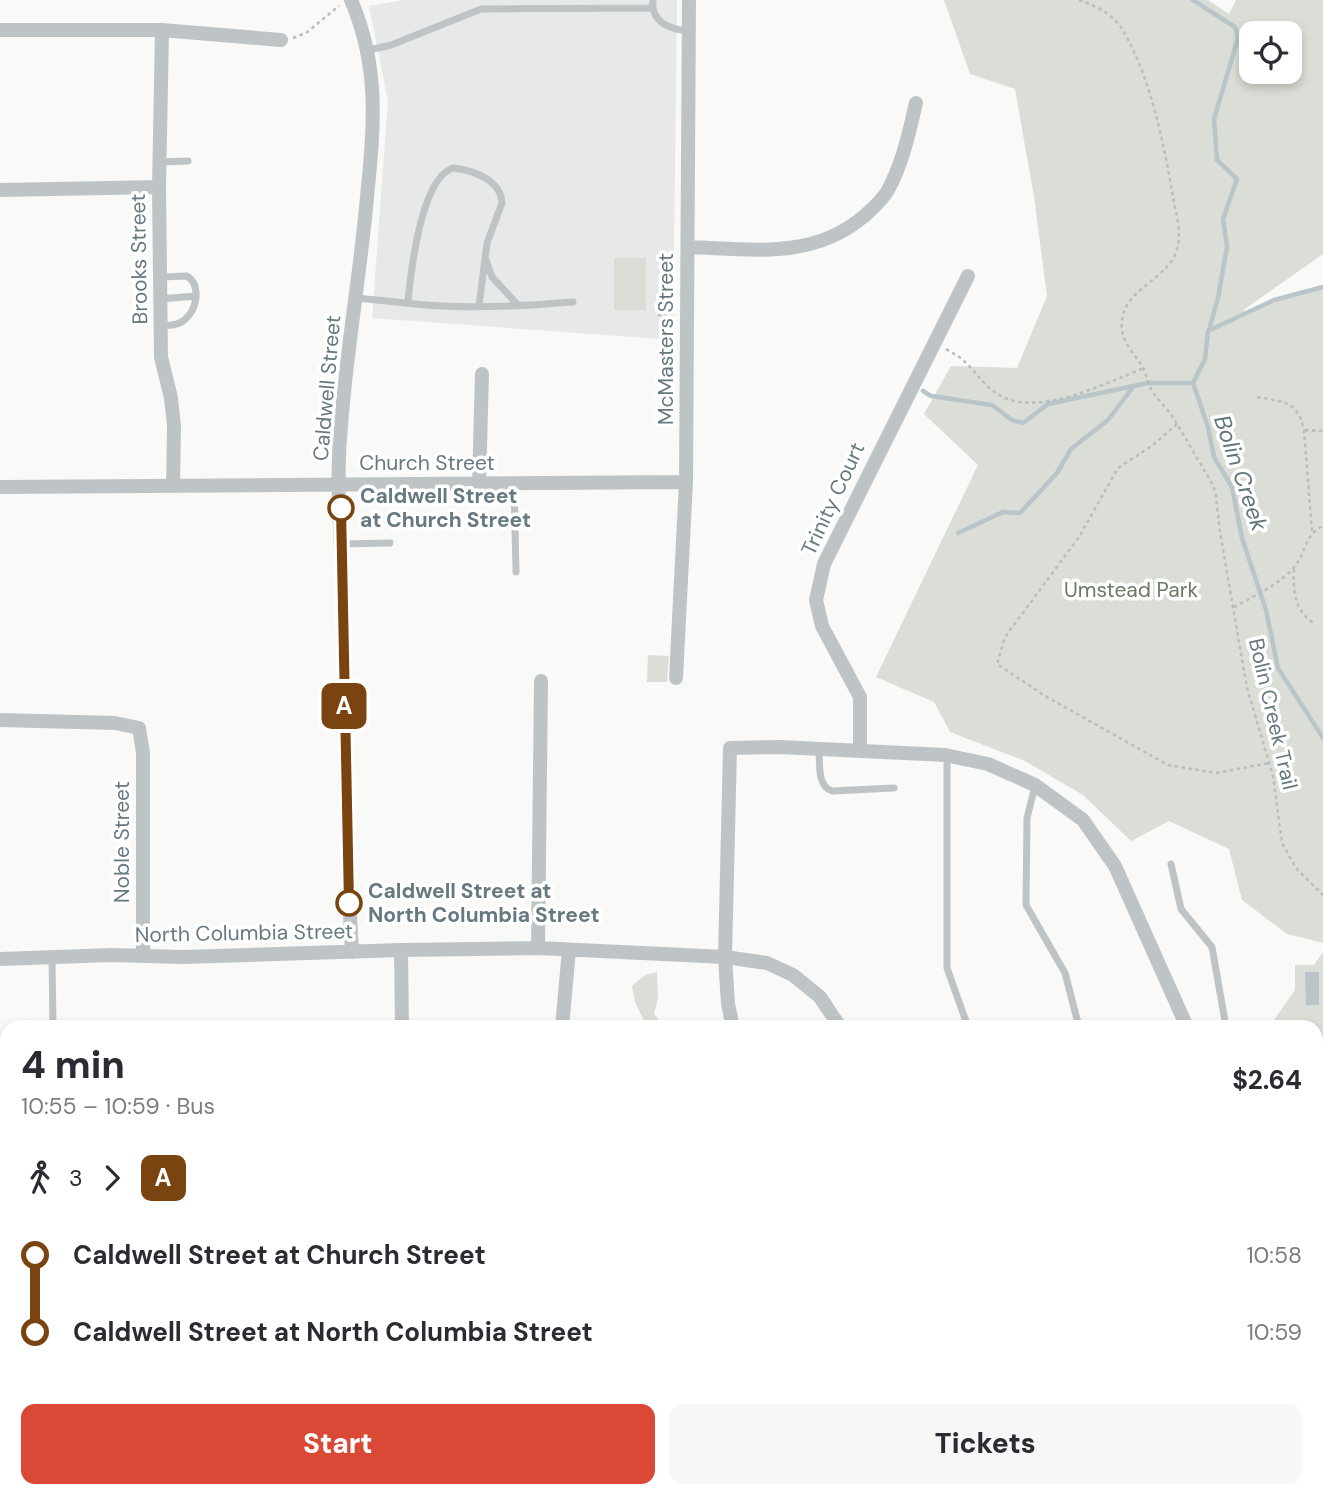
<!DOCTYPE html>
<html lang="en">
<head>
<meta charset="utf-8">
<style>
	:root { --surface:#fff; --page:#f7f7f7; --text:#2b2b33; --muted:#7c7c81; --accent:#d94936 }
	body { margin:0; font-family:"DM Sans",sans-serif; background:var(--page); color:var(--text); height:100vh; display:flex; flex-direction:column; font-size:26px; white-space:nowrap }
	* { box-sizing:border-box; margin:0 }
	p { font-size:23px; color:var(--muted) }
	.icon { flex:none; width:38px; height:38px; fill:none; stroke:currentColor; stroke-width:2; stroke-linecap:round; stroke-linejoin:round }
	.map { position:relative; flex:1; overflow:hidden }
	.side { position:absolute; left:0px; top:1020px; width:1323px; height:478px; display:flex; flex-direction:column; background:var(--surface); border-radius:21px 21px 0 0; box-shadow:0 4px 10px #0003 }
	.side>* { flex:none }
	.badge { padding:0 14px; border-radius:10px; font-size:24px; line-height:46px }
	.controls { position:absolute; left:1239px; top:21px; display:grid; gap:14px }
	.controls a { display:grid; place-items:center; width:63px; height:63px; border-radius:14px; background:var(--surface); box-shadow:0 4px 10px #0003; font-size:35px }
	.map>.badge { position:absolute; translate:-50% -50%; box-shadow:0 0 0 4px #fff }
	.legs { display:flex; align-items:center; gap:10px; height:77px; padding:0 21px; font-size:23px }
	.legs p { margin-inline-start:auto }
	.headline { display:flex; align-items:center; justify-content:space-between; height:119px; padding:0 21px }
	h1 { font-size:38px; font-weight:800; line-height:52px }
	.cta { display:flex; gap:14px; margin-top:auto; padding:14px 21px }
	.cta a { flex:1; height:80px; border-radius:14px; background:var(--accent); color:#fff; font-size:28px; font-weight:800; line-height:80px; text-align:center }
	.cta a+a { background:var(--page); color:var(--text) }
	ul { padding:0 21px; list-style:none }
	li { display:flex; align-items:center; gap:24px; height:77px; font-size:26px }
	li i { display:grid; place-items:center; width:10px; height:100%; margin:0 9px; background:currentColor }
	li i::after { content:''; width:18px; height:18px; margin:-9px; border:5px solid; border-radius:50%; background:var(--surface) }
	li p { margin-inline-start:auto }
	li:first-child i { background:linear-gradient(#0000 50%,currentColor 0) }
	li:last-child i { background:linear-gradient(currentColor 50%,#0000 0) }
	.map>svg:first-child { display:block }
	.built { fill:#e7e9e8 }
	.green { fill:#daded6; fill-rule:evenodd }
	.water { fill:#b9c5c8 }
	.lines { fill:none; stroke-linecap:round; stroke-linejoin:round }
	.stream { stroke:#b9c5c8; stroke-width:4.5 }
	.primary-casing { stroke:#b4babd; stroke-width:26 }
	.path { stroke:#b9bdbf; stroke-width:2.5; stroke-dasharray:3.5 3.5; stroke-linecap:butt }
	.lane { stroke:#bec4c6; stroke-width:7 }
	.street { stroke:#bec4c6; stroke-width:14 }
	.primary { stroke:#fff; stroke-width:23 }
	.line-1-casing { stroke:#fff; stroke-width:16 }
	.line-1 { stroke:#794410; stroke-width:10 }
	.stop-1-dot { fill:#fff; stroke:#794410; stroke-width:3.5 }
	.labels { text-anchor:middle; dominant-baseline:central; stroke-width:7; stroke-linejoin:round; paint-order:stroke }
	.street-label { font-size:21px; fill:#667880; stroke:#fff }
	.stop-label { font-size:21px; font-weight:bold; fill:#667880; stroke:#fff; text-anchor:start }
	.park-label { font-size:21px; fill:#6a7864; stroke:#fff }
	.water-label { font-size:23px; font-style:italic; fill:#60767a; stroke:#fff }
</style>
</head>
<body>
<div class="map">
<svg width="1323" height="1497" viewBox="0 0 1323 1497">
	<rect width="100%" height="100%" fill="#f9f9f7"/>
	<path class="built" d="M403 0H677L673 340 372 318 388 101 369 6Z"/>
	<path class="green" d="M944 0H1208L1229 14 1236 0H1323V254L1245 309 1243 315 1266 304 1323 286V943L1287 934 1242 900 1229 849 1169 821 1131 841 1083 795 1025 761 950 732 934 702 876 677 978 465 924 414 951 366 1017 368 1047 296 1034 197 1015 89 970 74ZM1251 33H1290V72H1251Z
		M614 258H646V310H614Z
		M648 655 669 656 667 682H647Z
		M1323 952V1141L1316 1138V1027H1269L1295 990V965H1314Z
		M657 972 658 998 654 1014 659 1020V1027H647L635 1002 632 986 645 975Z
		M1323 1210V1497H1318L1316 1213Z
		M0 1323 7 1327V1373L4 1391 6 1406 5 1420 0 1427Z"/>
	<path class="water" d="M1305 972H1319V1005H1306Z"/>
	<g class="lines">
		<path class="stream" d="M1193 0 1235 27 1238 38 1214 119 1217 160 1237 179 1223 219 1227 247 1218 298 1209 330
			M1323 287 1274 300 1208 331 1205 359 1193 383 1208 427 1214 457 1232 487 1242 538 1266 610 1278 668 1323 738
			M923 391 931 396 992 405 1012 420 1023 423 1048 404 1148 383H1193
			M958 533 1003 512 1020 513 1057 473 1071 449 1108 420 1133 387
			M0 1348 3 1355 0 1384
			M0 1438 3 1443"/>
		<g class="primary-casing">
			<path id="primary" d="M0 1288 7 1293
				M307 1491 316 1497"/>
		</g>
		<path class="path" d="M1079 0C1097 6 1116 16 1125 34 1151 80 1164 144 1173 197 1176 214 1182 232 1177 249 1168 282 1118 289 1122 329 1123 343 1135 355 1142 366 1147 374 1147 383 1152 391 1158 400 1166 407 1172 416 1186 438 1199 462 1213 485L1216 496 1220 532 1247 688 1273 776 1282 843 1296 868 1323 895
			M293 38 306 33 339 6
			M658 315H666
			M946 349C952 353 959 356 964 361 977 373 987 390 1003 397 1042 416 1105 383 1142 369
			M1257 397C1284 402 1297 400 1304 430L1312 532
			M1177 424 1153 445 1118 468 1079 537 1005 637 997 664 1045 696 1168 765 1216 773 1269 763
			M1305 430 1323 431
			M1294 569C1293 591 1294 611 1315 624
			M1234 607C1254 596 1281 584 1295 566 1307 551 1304 535 1323 526
			M0 1119 7 1116
			M1316 1231 1323 1261
			M0 1464 7 1475"/>
		<path class="lane" d="M653 0C650 22 671 30 689 31
			M369 50 391 45 481 9 652 8
			M159 162 188 161
			M486 260 492 277 517 304
			M161 277 187 276C202 286 197 311 183 321 177 326 169 325 161 326
			M356 298C380 300 403 303 426 305 475 309 525 306 573 302
			M160 299 196 296
			M408 301C411 271 421 178 453 168 473 170 501 180 502 203L487 243 479 306
			M514 483 516 572
			M342 544 390 543
			M819 750C820 764 817 786 832 791L894 788
			M947 755V968L968 1027
			M1035 786 1027 818 1026 905 1065 973 1079 1027
			M1171 864 1181 909 1212 947 1226 1027
			M52 957 53 1027
			M208 1497V1491
			M286 1497 288 1491"/>
		<path class="street" d="M351 0C380 67 374 127 367 197 360 278 345 358 340 439 336 492 342 549 343 603 345 719 345 836 352 952
			M0 30H162L281 40
			M162 30 159 187 161 357 171 398 174 426 173 486
			M0 190 159 187
			M688 247C750 249 812 260 863 217 872 209 882 201 888 190 903 163 909 132 916 103
			M479 484 482 374
			M0 487 686 482
			M676 678 686 482 689 0
			M0 720 115 723 139 728 143 753V956
			M860 751V697L822 626 816 600 824 564 968 276
			M538 948 541 681
			M401 950 402 1027
			M0 959 112 955 183 957 401 950 538 948 725 957 767 963 793 975 820 997 840 1027
			M562 1027 569 950
			M733 1027 728 1004 725 957 730 748 780 747 945 755 988 764 1035 785 1083 820 1115 866 1187 1027
			M0 1156 7 1173
			M1316 1160 1323 1162
			M741 1491 742 1497
			M1089 1491 1090 1497
			M947 1497 949 1491"/>
		<use href="#primary" class="primary"/>
	</g>
	<g class="lines">
		<g class="line-1-casing">
			<path id="line-1" d="M341 508 349 903"/>
		</g>
		<use href="#line-1" class="line-1"/>
	</g>
	<g class="stop-1-dot">
		<circle cx="341" cy="508" r="12"/>
		<circle cx="349" cy="903" r="12"/>
	</g>
	<g class="labels">
		<g class="street-label">
			<text transform="translate(139 259) rotate(-91)">Brooks Street</text>
			<text transform="translate(666 339) rotate(-90)">McMasters Street</text>
			<text transform="translate(327 388) rotate(-85)">Caldwell Street</text>
			<text x="427" y="463">Church Street</text>
			<text transform="translate(833 499) rotate(-65)">Trinity Court</text>
			<text transform="translate(1273 714) rotate(77)">Bolin Creek Trail</text>
			<text transform="translate(122 842) rotate(-90)">Noble Street</text>
			<text transform="translate(244 933) rotate(-1)">North Columbia Street</text>
		</g>
		<g class="stop-label">
			<text x="360" y="496">Caldwell Street<tspan x="360" dy="24">at Church Street</tspan></text>
			<text x="368" y="891">Caldwell Street at<tspan x="368" dy="24">North Columbia Street</tspan></text>
		</g>
		<g class="park-label">
			<text x="1131" y="590">Umstead Park</text>
		</g>
		<g class="water-label">
			<text transform="translate(1241 473) rotate(71)">Bolin Creek</text>
		</g>
	</g>
</svg>
<div class="controls">
<a><svg class="icon" aria-label="locate" viewBox="0 0 24 24"><circle cx="12" cy="12" r="6"/><path d="M12 2v4M12 18v4M2 12h4M18 12h4"/></svg></a>
</div>
<b class="badge" style="left:344px;top:706px;background:#794410;color:#fff">A</b>
<section class="side">
<div class="headline"><div><h1>4 min</h1><p>10:55 – 10:59 · Bus</p></div><b>$2.64</b></div>
<div class="legs"><svg class="icon" aria-label="walk" viewBox="0 0 24 24"><circle cx="13" cy="4" r="2"/><path d="M13 8l-2 6 4 7M11 14l-3 7M7 12l3-4h3l4 4"/></svg>3<svg class="icon" aria-label="forward" viewBox="0 0 24 24"><path d="M9 5l7 7-7 7"/></svg><b class="badge" style="background:#794410;color:#fff">A</b></div>
<ul>
<li><i style="color:#794410"></i><b>Caldwell Street at Church Street</b><p>10:58</p></li>
<li><i style="color:#794410"></i><b>Caldwell Street at North Columbia Street</b><p>10:59</p></li>
</ul>
<div class="cta"><a>Start</a><a>Tickets</a></div>
</section>
</div>
</body>
</html>
